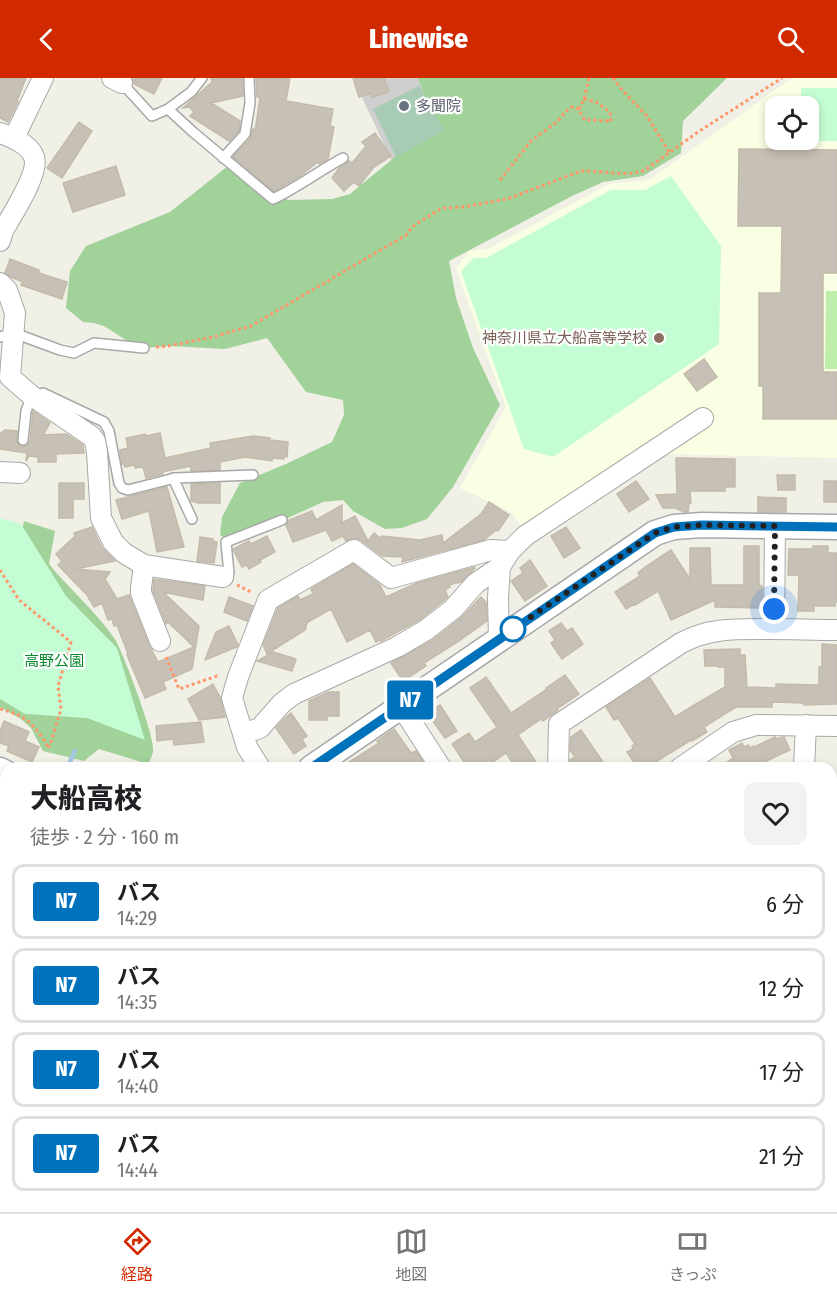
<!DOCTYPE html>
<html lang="ja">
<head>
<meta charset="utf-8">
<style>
	:root { --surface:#fff; --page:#f2f2f2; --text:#202124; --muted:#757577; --line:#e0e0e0; --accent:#d22a00 }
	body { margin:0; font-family:"Fira Sans Condensed","Noto Sans JP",sans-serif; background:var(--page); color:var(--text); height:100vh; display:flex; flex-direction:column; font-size:22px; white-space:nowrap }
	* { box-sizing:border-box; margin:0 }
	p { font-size:20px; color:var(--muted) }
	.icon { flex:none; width:33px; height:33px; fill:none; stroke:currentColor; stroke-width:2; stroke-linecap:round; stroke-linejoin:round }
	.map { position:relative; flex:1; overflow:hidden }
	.details { position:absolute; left:0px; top:684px; width:837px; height:450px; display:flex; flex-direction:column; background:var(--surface); border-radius:18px 18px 0 0; box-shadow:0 3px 9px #0003 }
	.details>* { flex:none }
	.badge { padding:0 12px; border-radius:4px; font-size:21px; line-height:39px }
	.tools { position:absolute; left:765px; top:18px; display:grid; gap:12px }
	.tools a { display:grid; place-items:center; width:54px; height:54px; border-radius:12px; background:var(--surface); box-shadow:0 3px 9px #0003; font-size:30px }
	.you { position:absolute; width:30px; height:30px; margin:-15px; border:4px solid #fff; border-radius:50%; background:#1a73e8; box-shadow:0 0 0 9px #1a73e833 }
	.map>.badge { position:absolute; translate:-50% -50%; box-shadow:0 0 0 3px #fff }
	.round { display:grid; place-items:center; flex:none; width:63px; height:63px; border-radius:12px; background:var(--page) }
	.headline { display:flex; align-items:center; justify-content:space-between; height:102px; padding:0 30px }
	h1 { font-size:28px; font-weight:800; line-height:45px }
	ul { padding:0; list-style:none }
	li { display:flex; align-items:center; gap:18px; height:75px; margin:0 12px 9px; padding:0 18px; border:3px solid var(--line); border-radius:12px }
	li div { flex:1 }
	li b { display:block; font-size:22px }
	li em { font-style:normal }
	li .badge { min-width:66px; font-weight:700; text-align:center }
	header { display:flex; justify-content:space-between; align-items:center; height:78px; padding:0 30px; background:var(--accent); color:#fff; font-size:27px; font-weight:800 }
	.dock { display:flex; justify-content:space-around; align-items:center; height:84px; border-top:2px solid var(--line); background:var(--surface); font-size:16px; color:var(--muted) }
	.dock a { display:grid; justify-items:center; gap:3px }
	.dock .active { color:var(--accent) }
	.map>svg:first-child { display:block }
	.education { fill:#f9ffe3; fill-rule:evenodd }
	.religious { fill:#cfcfcf }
	.grass { fill:#bfedac }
	.forest { fill:#a0d29a }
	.cemetery { fill:#a7cbb4 }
	.park { fill:#c4fcd3 }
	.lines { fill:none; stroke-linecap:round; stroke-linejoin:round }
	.stream { stroke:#a6c8e0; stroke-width:4.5 }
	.building { fill:#c7c0b6; stroke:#c4baa9; stroke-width:1.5 }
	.service-casing { stroke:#a8a8a8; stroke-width:12 }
	.minor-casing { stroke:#a8a8a8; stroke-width:22 }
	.tertiary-casing { stroke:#a8a8a8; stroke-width:27 }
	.path { stroke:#ff976b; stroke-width:3; stroke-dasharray:3 3; stroke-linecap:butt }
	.service { stroke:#fff; stroke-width:9 }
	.minor { stroke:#fff; stroke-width:20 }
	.tertiary { stroke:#fff; stroke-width:24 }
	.line-casing { stroke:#fff; stroke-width:14 }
	.line { stroke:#0072bc; stroke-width:9 }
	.walk { stroke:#212121; stroke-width:6; stroke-dasharray:0 10.8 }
	.worship-dot { fill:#6b7280; stroke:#fff; stroke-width:2 }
	.education-dot { fill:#8d6e63; stroke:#fff; stroke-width:2 }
	.stop-dot { fill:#fff; stroke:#0072bc; stroke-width:3 }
	.labels { text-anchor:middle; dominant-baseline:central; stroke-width:4.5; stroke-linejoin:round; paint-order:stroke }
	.worship-label { font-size:15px; fill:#5b616d; stroke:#fff; text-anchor:start }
	.education-label { font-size:15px; fill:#785e54; stroke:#fff; text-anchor:end }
	.park-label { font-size:15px; fill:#07862b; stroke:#fff }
</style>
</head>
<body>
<header><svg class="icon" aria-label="back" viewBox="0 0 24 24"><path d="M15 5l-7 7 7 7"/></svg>Linewise<svg class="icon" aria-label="search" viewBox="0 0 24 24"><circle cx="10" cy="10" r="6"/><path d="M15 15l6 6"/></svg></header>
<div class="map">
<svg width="837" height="1134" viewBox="0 0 837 1134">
	<rect width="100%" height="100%" fill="#f1f0e7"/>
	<path class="education" d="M792 0H837V380L663 376 532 459 509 433 460 410 506 329 456 191 469 173 488 171 609 106 649 102ZM776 28H808V62H776Z"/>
	<path class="religious" d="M353 0H426L457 56 394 88Z"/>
	<path class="grass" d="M826 213H837V291H825Z"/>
	<path class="forest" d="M418 0H727L683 43 681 75 643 98 603 104 572 118 449 183 456 220 473 270 500 327 453 409 427 441 402 450 385 451 353 433 343 422 323 424 233 465 220 457 222 439 240 405 286 386 332 364 344 337 343 322 306 314 267 260 225 271 169 268 144 270 126 262 104 248 94 245 83 244 66 230 70 193 86 168 170 134 233 84 288 122 332 121 350 116 435 46Z
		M24 443 55 453 49 486C70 512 98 535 116 563 124 577 156 661 153 673 153 678 149 683 148 686L99 671 84 683 43 673 31 650 21 641 0 629V473L16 480Z
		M0 984 6 985V1128H206L211 1134H0Z"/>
	<path class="cemetery" d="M419 8 444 53 396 79 373 31Z"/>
	<path class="park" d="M801 10H837V63H801V62H808V28H801Z
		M671 98 721 168 719 266 553 379 524 371 461 193 474 180H486L611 112H645Z
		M0 440 21 446 66 518 117 570 145 662 87 640 25 636 0 621Z
		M837 715V1123L831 1122V719Z
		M638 1128H829L830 1134H646Z"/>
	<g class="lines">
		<path class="stream" d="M67 690 75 673
			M339 1128 342 1134"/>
	</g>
	<path class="building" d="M0 0H26L17 23 18 24 8 44 0 40Z
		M133 0H162L154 16 134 6Z
		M219 0H242L243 18 211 25 240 43 239 53 229 63 190 38 194 34 189 29 183 30 212 4 211 1Z
		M256 0H290L286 23 333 31 330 48 334 49 328 81 319 86 318 84 300 98 274 113 233 79 250 61 253 51 255 53 260 20 257 19Z
		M353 0H384L389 14 372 19 371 15 359 19Z
		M79 44 92 53 62 100 47 90Z
		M375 55 391 78 374 89 359 108 354 104 344 113 332 100 340 89 349 83 352 85 366 68 362 64Z
		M739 71 837 72V195H823V294H837V341H763V308H759V215H781L782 148H738Z
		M116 88 125 117 73 134 63 105Z
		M10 181 39 192V195L67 204 62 221 21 207 23 204 11 199 5 195Z
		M704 281 717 299 697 313 684 296Z
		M33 333 50 345 43 357 66 356 83 367 84 375 56 376V384H38V379L29 378 26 383 27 375 0 371V356L5 352 17 353V364L20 368 23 369 28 366 30 363Z
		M160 355 165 380 211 370 210 365 253 358 270 360V362L288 364 287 379 284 378V381L272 380V383L245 379 220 384V392L191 393V388L162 394 163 396 146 400 143 389 135 390V387L125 389 124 386H122L120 372 128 370 126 360 145 356 146 358Z
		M676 380 735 381V409H725V413H690L691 425H689L688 434H684L675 430H663L656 417 677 416Z
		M777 397H795V412H778Z
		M636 403 649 421 629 434 617 416Z
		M824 403H837V424H824Z
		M59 405H84V421H73V440H59Z
		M220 405V425H198L191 423V406Z
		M167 409 184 469 157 474 149 433 122 441 116 422Z
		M758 419 786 420V434H758Z
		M489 424 509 437 498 453 496 452 484 462 402 484 403 479 382 478 361 462 355 460 346 463 343 458 332 463 326 452 293 464 286 447 289 442 312 433 316 442 342 427V445L355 438 368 463 374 455 380 460 382 458 420 462 442 457 443 465 481 436Z
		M92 449 102 470 115 483 75 491 110 494 105 501 117 521 129 517 149 567 158 584 194 569 168 544 166 546 153 513 154 501 205 508 203 522 163 514 199 548 192 591 163 604 166 611 145 620 127 577 128 576 117 547 114 548 112 541 108 542 102 525 94 529 87 517 58 487 62 483 56 476 75 458 74 455Z
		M566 449 580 470 564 480 551 458Z
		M267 458 275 474 260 482 261 484 249 491 247 487 242 489 233 471 249 463 251 466Z
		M200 459 213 461V463L217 464 214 485 197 483Z
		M744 468H759V507L762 508V530L715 529V522L671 542 658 513 635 527 634 526 626 531 615 514 640 498 638 495 645 489 671 472 690 501V470H710L711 507H744Z
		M813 468H828V475H837V524H835V528H814V533H798L799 497H788L789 471H813Z
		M530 482 547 508 525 523 511 503 523 495 520 490Z
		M353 486 380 507 386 519 417 505 474 489 475 490 461 504 448 507 450 509 445 512 448 519 419 542 381 563 380 562 376 564 370 552 347 564 331 531 308 544V542L305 552 267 576 263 567 278 530 298 518 300 522 313 516 311 511Z
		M229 519 253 528 247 543 224 534Z
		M481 519 486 524 487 543 459 563 424 585 426 588 403 603 391 585 433 562 461 540Z
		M561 545 567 553 572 550 583 566 562 581 551 565 555 562 549 553Z
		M229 548 238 567 237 569 205 582 216 554Z
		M822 566 837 567V626L804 627V625L772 624V629H736L704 649 707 654 692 663 691 662 657 683 661 690H638L627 674 633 671 632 668 635 666 618 640 614 642 606 629 650 600 675 639 696 626 725 609V589H718V588H705L704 572 740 571V577H745L747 609 776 610V606L819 607V589H822Z
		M273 574 296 581 292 593 257 583Z
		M565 597 579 616 557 631 558 632 543 643 541 641 518 657 540 690H516L506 675 484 690H468L452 666 469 655 475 664 497 649 470 610 486 599 511 635 547 611 546 610Z
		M213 606 220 619 225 639 199 642 188 621Z
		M328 614H339V638H327V642H309V623Z
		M440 627 457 653 445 660 427 635Z
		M291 635 307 658 302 661 306 668 294 676 276 650 285 640Z
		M4 643 29 654 25 663 39 669 32 684 7 673 9 668 0 665V653Z
		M201 644 204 664 174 667 173 661 157 663 156 648Z
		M394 651 411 675 416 673 427 690H340L379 665 377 663Z
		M581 652 607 690H570V682L575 679 570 672 571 659Z
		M775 659 776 661 784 659 790 672 762 685 765 690H718L733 680 729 672 742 665 744 669 748 667 750 670 753 668 754 669Z"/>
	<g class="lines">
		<g class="service-casing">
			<path id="service" d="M122 5 152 38 168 31 191 14 202 0
				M168 31 193 54 273 121C298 109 319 93 343 80
				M223 80 245 56 250 25 249 0
				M0 259 14 255 60 272 74 275 94 265 144 270
				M43 315 104 344 109 353 119 405 122 410 128 412 175 400 253 397
				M23 362 26 333 32 318
				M173 400 192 441
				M223 496V495H229L226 464 282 442
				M317 1134 316 1131 320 1128"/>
		</g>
		<g class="minor-casing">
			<path id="minor" d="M112 0 122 5
				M0 55C12 59 30 67 34 79 40 95 11 138 3 153L0 163
				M14 60 43 0
				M0 205 7 212 15 235 10 299 32 318 91 358 95 363 97 374 101 440 113 464 124 475 144 487 223 499
				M0 394 20 395
				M144 487 141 510V515L160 563
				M774 551 775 448
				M499 561 498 520 500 489 510 473 525 458 703 340
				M401 628 441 690
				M243 656 260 650 282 625 294 616 397 569 426 552 453 531 476 505 500 489
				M260 690 247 669 232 620 238 599 268 522 354 472 391 500 491 472 510 473
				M558 690 559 646 681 565C711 549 739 551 772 551 793 551 815 552 837 552
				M680 690 733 654 756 647 837 648
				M804 690 806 647
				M0 776 6 783
				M0 909 4 902
				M391 1128 399 1133 406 1134
				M481 1128 482 1134
				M578 1128 579 1134"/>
		</g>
		<g class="tertiary-casing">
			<path id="tertiary" d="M311 690 655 455 674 449 702 447 837 449
				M0 692 6 695"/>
		</g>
		<path class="path" d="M589 0 584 21 579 31V33L585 42 611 43
			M613 0 623 13 647 38 669 74
			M584 21 596 24 610 34 611 45
			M500 102 531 63 558 43 565 34 571 29 579 31
			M156 269 168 268 213 259 251 248 406 157 413 148 442 130 463 129 507 121 581 93C601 92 628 100 645 92L698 54 782 0
			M0 492 19 522 71 564 58 608 61 631 49 670
			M237 507 253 515
			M166 579 179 611 217 598 219 599
			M0 631C28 638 34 647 49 670
			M0 980 6 979"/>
		<use href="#service" class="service"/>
		<use href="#minor" class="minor"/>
		<use href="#tertiary" class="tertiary"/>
	</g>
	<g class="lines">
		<g class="line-casing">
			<path id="line" d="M311 690 655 455 674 449 702 447 837 449"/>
		</g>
		<use href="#line" class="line"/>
		<path class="walk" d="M513 551 655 455 674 449 702 447 775 448 774 531"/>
	</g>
	<circle class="worship-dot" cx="404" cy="28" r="6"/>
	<circle class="education-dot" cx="659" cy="260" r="6"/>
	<circle class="stop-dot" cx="513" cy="551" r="12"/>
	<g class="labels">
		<g class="worship-label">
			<text x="416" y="28">多聞院</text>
		</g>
		<g class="education-label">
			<text x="647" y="260">神奈川県立大船高等学校</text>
		</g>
		<g class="park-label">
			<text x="54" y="583">高野公園</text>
		</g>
	</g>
</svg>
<div class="tools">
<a><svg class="icon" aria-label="locate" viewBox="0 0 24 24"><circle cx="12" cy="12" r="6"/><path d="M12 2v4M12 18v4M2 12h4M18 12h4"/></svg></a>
</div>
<div class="you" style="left:774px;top:531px"></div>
<b class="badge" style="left:410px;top:622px;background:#0072bc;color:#fff">N7</b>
<section class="details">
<div class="headline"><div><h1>大船高校</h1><p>徒歩 · 2 分 · 160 m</p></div><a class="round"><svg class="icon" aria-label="heart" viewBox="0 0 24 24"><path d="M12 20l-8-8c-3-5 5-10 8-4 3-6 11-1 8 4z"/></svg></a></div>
<ul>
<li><span class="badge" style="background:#0072bc;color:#fff">N7</span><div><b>バス</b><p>14:29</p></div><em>6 分</em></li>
<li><span class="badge" style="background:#0072bc;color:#fff">N7</span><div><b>バス</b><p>14:35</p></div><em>12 分</em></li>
<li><span class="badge" style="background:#0072bc;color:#fff">N7</span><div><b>バス</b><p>14:40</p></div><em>17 分</em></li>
<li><span class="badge" style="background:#0072bc;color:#fff">N7</span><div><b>バス</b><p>14:44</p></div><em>21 分</em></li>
</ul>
</section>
</div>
<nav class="dock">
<a class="active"><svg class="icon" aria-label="directions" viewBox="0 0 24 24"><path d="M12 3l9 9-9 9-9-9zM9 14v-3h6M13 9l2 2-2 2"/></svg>経路</a>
<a><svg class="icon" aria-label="map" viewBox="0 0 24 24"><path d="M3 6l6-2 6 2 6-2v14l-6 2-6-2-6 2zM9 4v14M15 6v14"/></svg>地図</a>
<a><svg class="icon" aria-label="tickets" viewBox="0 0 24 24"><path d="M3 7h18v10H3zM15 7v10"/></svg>きっぷ</a>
</nav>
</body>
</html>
